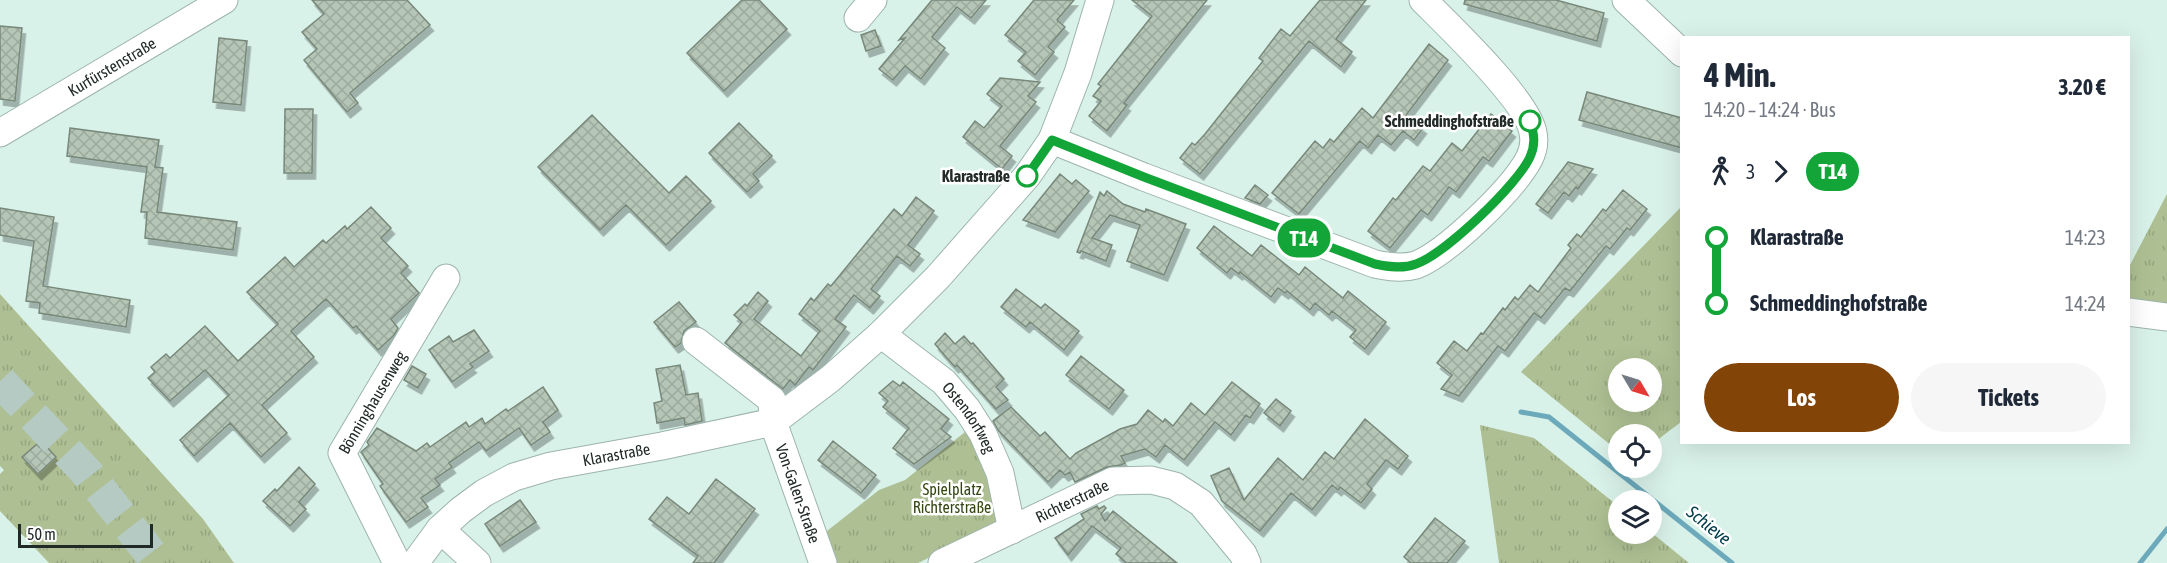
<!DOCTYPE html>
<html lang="de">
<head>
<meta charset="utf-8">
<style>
	:root { --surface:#fff; --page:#f6f6f7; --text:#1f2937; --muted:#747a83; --accent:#834407 }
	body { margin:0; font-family:"Asap Condensed",sans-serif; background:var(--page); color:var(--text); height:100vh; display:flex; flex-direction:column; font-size:22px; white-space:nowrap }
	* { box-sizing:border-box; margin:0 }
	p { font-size:20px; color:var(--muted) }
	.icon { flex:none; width:33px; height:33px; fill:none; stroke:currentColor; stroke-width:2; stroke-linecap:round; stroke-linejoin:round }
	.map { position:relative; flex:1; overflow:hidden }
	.side { position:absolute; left:1680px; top:36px; width:450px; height:408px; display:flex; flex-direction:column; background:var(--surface); border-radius:0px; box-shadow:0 6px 24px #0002 }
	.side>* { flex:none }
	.badge { padding:0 12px; border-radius:20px; font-size:21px; line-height:39px }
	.needle { width:39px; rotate:128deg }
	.tools { position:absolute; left:1608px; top:358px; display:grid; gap:12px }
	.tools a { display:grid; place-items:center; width:54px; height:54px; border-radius:50%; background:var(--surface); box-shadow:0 6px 24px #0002; font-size:30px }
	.scale { position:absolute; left:18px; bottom:15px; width:135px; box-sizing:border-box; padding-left:6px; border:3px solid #212a27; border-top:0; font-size:16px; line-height:21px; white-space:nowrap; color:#212a27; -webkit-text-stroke:4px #fff; paint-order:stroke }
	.map>.badge { position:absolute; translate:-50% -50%; box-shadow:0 0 0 3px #fff }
	.legs { display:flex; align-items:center; gap:9px; height:66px; padding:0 24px; font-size:20px }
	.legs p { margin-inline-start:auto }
	.head { display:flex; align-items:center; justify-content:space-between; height:102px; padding:0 24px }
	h1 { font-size:33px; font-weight:700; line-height:45px }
	.primary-button { display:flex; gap:12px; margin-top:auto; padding:12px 24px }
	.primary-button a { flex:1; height:69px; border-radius:36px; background:var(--accent); color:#fff; font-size:24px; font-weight:700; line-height:69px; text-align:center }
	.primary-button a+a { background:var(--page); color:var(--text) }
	ul { padding:0 24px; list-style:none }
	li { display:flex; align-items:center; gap:21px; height:66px; font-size:22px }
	li i { display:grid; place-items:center; width:9px; height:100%; margin:0 8px; background:currentColor }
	li i::after { content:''; width:15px; height:15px; margin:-8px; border:4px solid; border-radius:50%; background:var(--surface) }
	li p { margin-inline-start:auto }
	li:first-child i { background:linear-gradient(#0000 50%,currentColor 0) }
	li:last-child i { background:linear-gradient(currentColor 50%,#0000 0) }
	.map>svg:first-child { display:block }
	.grass { fill:url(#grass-tufts); fill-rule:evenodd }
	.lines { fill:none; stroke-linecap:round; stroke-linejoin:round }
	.stream { stroke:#6ca9bb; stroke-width:5 }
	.building { fill:url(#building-cross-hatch); stroke:#78887a; stroke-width:1.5; filter:url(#shadow) }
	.major-tunnel { stroke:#b4cac2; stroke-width:33; stroke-dasharray:33 16; stroke-linecap:butt }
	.minor-casing { stroke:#9db4ac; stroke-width:29 }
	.minor { stroke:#fff; stroke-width:27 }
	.line-1-casing { stroke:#fff; stroke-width:14 }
	.line-1 { stroke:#13a538; stroke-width:9 }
	.stop-1-dot { fill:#fff; stroke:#13a538; stroke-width:3 }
	.labels { text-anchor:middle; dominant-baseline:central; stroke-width:5; stroke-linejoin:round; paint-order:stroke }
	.street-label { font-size:16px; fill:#212a27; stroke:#fff }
	.stop-label { font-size:16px; font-weight:bold; fill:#212a27; stroke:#fff; text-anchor:end }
	.park-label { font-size:16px; fill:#354611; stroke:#fff }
	.water-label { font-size:18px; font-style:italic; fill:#003c4a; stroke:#fff }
</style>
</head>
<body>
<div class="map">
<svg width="2167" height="563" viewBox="0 0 2167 563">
	<defs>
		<pattern id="grass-tufts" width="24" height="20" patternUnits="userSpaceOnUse" patternTransform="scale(1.5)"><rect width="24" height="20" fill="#aec093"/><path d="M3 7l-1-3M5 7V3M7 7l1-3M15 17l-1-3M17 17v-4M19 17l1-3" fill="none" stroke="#95a57f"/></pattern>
		<pattern id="building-cross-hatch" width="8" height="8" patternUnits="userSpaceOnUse" patternTransform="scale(1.5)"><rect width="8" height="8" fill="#b5c6b7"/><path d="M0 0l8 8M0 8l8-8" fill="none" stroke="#9baa9d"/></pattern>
		<filter id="shadow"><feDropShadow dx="3.5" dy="6" stdDeviation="0" flood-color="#0004"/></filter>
	</defs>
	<rect width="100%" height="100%" fill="#d9f2e9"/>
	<path class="grass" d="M2167 194V311L2129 306 2128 269Z
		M1681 207V422L1652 444V435H1618V451L1521 372ZM1618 369H1652V402H1618Z
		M0 294 203 519 234 563H49L0 511V474L4 470 0 466Z
		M1480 425 1534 438 1618 506V534L1652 533 1689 563H1499Z
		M970 428 1004 521 918 563H834L827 531 879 490 905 480Z"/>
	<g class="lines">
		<path class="stream" d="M1521 412 1549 417 1732 563
			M2140 563 2167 529"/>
	</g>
	<path class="building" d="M312 0H407L430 25 350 93 358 103 347 112 304 60 317 49 302 32 324 14Z
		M742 0H759L787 29 724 91 687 53Z
		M932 0H986L971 18 957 7 932 37 945 48 921 79 905 66 893 80 879 69 905 38 899 40Z
		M1034 0H1074L1057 20 1065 27 1048 47 1054 52 1035 75 1018 61 1026 52 1005 35Z
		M1132 0H1207L1124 103 1127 105 1107 131 1089 116 1101 101 1093 96 1101 86 1098 84 1152 16Z
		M1320 0H1366L1336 39 1352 52 1341 67 1309 41 1200 174 1180 158 1192 143 1195 145 1205 134 1263 61 1259 58 1281 29 1290 36Z
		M1465 0H1556L1604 13 1597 41 1464 4Z
		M0 26 22 28 15 101 0 99Z
		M875 30 881 46 866 51 861 35Z
		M219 38 247 41 241 105 213 102Z
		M1429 44 1448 60 1406 115 1423 128 1414 140 1403 131 1391 145 1378 135 1368 148 1360 141 1299 214 1272 193 1315 141 1323 148 1330 139 1334 142 1362 108 1373 118Z
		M1000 78 1040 82 1028 96 1036 102 1000 146 1012 156 1002 169 963 137 975 121 984 128 1002 106 987 94Z
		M1587 92 1682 118V148L1579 120Z
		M285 109H313L312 173H284Z
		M1491 114 1512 131 1489 161 1483 157 1456 192 1449 187 1428 215 1421 210 1390 248 1368 231 1393 198 1396 200 1423 166 1430 171 1452 143 1462 151Z
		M592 115 669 193 686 176 711 201 666 245 626 205 600 230 538 167Z
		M739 123 772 156 753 174 759 181 747 192 709 153Z
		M70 128 159 140 155 167 163 168 157 212 237 222 233 250 145 238 147 212H141L147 167 67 156Z
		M1568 162 1593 169 1578 189 1576 187 1569 196 1564 192 1548 213 1536 204Z
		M1060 174 1072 184 1076 180 1089 191 1055 232 1023 220Z
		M1255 185 1268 195 1260 204 1245 198Z
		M1623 190 1647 209 1630 230 1627 228 1610 249 1606 246 1570 291 1565 288 1541 318 1534 313 1505 351 1498 346 1459 396 1441 389 1452 375 1437 363 1454 341 1467 351 1481 333 1483 334 1503 308 1505 310 1515 297 1518 300 1530 285 1538 292 1571 248 1568 245 1577 234 1581 237 1603 209 1606 211Z
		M1107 191 1123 204 1145 212 1146 209 1186 224 1164 275 1127 261 1140 225 1110 215 1092 238 1112 245 1106 261 1081 251 1080 253 1077 252 1100 192 1104 196Z
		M916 197 934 211 908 245 920 254 910 266 897 256 871 289 880 296 870 308 854 295 835 319 846 327 813 370 809 367 795 385 790 380 783 389 725 343 742 322 734 315 745 304 747 306 758 292 768 301 754 319 801 356 820 331 799 314 811 298 814 301 828 284 831 286 894 209 902 216Z
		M371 207 391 228 381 238 408 266 401 273 419 293 391 319 398 328 394 335 378 350 356 326 353 328 326 299 291 331 314 357 262 405 287 433 261 457 230 423 194 456 180 440 229 395 205 370 170 401 148 378 155 372 151 367 166 354 170 358 205 326 238 361 278 324 247 292 285 257 294 267 323 240 326 243 345 226 347 229Z
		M0 208 54 217 43 286 130 300 126 327 39 313 40 303 26 301 34 241 0 235Z
		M1214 226 1252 256 1261 245 1299 275 1305 267 1343 298 1348 291 1386 322 1365 349 1350 337 1356 330 1332 311 1329 315 1315 303 1310 310 1287 291 1285 293 1278 288 1271 297 1240 272 1239 274 1231 268 1227 273 1197 248Z
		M1016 289 1041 308 1045 304 1079 331 1064 350 1030 322 1026 327 1001 307Z
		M679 302 696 322 684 331 681 343 675 347 654 322Z
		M474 330 489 351 470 364 473 367 452 382 429 350 449 336 453 342Z
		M945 333 955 344 964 336 971 344 973 343 1004 379 996 387 1008 400 996 409 957 365 955 367 946 357 935 344Z
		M1081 356 1124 390 1109 409 1066 375Z
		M680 365 686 395 698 393 702 421 685 425 684 418 657 423 654 403 662 401 656 369Z
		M412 366 426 374 418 388 404 380Z
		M893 381 900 386 903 382 949 419 941 429 951 437 914 464 893 448 909 428 883 407 888 401 879 393Z
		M1232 382 1260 404 1250 418 1246 415 1231 435 1215 422 1184 460 1165 445 1156 457 1145 449 1121 456 1125 463 1121 465 1107 467 1075 482 1070 472 1065 475 1060 470 1048 482 998 430 993 421 1011 407 1040 436 1045 432 1070 459 1076 453 1120 429 1137 424 1148 410 1163 422 1165 419 1173 426 1191 403 1205 415Z
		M543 387 558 410 543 422 550 432 531 445 519 428 486 451 479 442 449 463 452 467 435 479 440 485 421 498 428 507 406 522 380 486 383 484 361 452 369 445 367 442 377 428 416 451 427 443 430 447 466 422 469 427 482 418 485 424 506 409 508 411Z
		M1276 399 1291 411 1280 426 1264 413Z
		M1365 419 1408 456 1398 469 1386 460 1367 484 1372 489 1361 503 1340 487 1338 490 1332 485 1312 510 1291 493 1260 531 1222 501 1211 476 1229 468 1244 500 1278 458 1303 480 1325 452 1334 459Z
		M833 441 876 475 861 493 818 460Z
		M37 444 40 447 44 444 56 457 38 474 22 457Z
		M299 467 315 484 299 502 306 509 290 526 263 501 275 489 277 491Z
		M716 479 755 509 714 563H693L698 556 649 519 667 497 689 514Z
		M520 500 536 522 500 546 485 524Z
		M1097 506 1099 509 1104 506 1106 508 1101 514 1105 521 1113 511 1177 563H1126L1116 554 1121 548 1092 526 1068 555 1055 538 1084 519 1081 514Z
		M1435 518 1465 541 1447 563H1411L1404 557Z"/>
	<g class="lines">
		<path class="major-tunnel" d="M0 381 88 474 158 563"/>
		<g class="minor-casing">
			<g id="minor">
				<path d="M1626 0 1682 53"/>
				<path d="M858 18 873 0"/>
				<path id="s1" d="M0 133 224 0"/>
				<path d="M1052 140 1144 177 1375 264C1389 267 1402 269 1416 265 1447 253 1513 189 1529 159 1533 151 1535 142 1533 133 1529 102 1448 25 1423 0"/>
				<path d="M2128 312 2167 317"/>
				<path id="s2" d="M881 334 944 382 967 409 983 434 1000 473 1012 530"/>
				<path id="s3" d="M696 341 772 400 773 422 823 563"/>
				<path d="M440 529 477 563"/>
				<path id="s4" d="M397 563 342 453 446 278"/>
				<path id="s5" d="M415 563 440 529 461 510 484 493 514 477 551 466 662 446 773 422 830 379 881 334 938 277 1027 176 1052 140 1078 73 1100 0"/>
				<path id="s6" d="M942 563 1113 481 1151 480 1175 486 1201 503 1243 554 1247 563"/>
			</g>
		</g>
		<use href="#minor" class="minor"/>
	</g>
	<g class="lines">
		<g class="line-1-casing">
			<path id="line-1" d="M1027 176 1052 140 1144 177 1375 264C1389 267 1403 269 1416 264 1445 254 1518 184 1530 157 1536 144 1534 133 1530 121"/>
		</g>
		<use href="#line-1" class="line-1"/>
	</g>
	<g class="stop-1-dot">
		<circle cx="1530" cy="121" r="10"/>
		<circle cx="1027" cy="176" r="10"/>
	</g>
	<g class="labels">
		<g class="street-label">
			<text stroke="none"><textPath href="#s1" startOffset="130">Kurfürstenstraße</textPath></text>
			<text stroke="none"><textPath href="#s4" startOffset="182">Bönninghausenweg</textPath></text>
			<text stroke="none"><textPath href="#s2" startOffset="123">Ostendorfweg</textPath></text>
			<text stroke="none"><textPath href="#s5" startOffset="238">Klarastraße</textPath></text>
			<text stroke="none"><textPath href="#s3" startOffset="194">Von-Galen-Straße</textPath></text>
			<text stroke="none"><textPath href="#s6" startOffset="144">Richterstraße</textPath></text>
		</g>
		<g class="stop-label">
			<text x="1514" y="121">Schmeddinghofstraße</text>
			<text x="1010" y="176">Klarastraße</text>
		</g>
		<g class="park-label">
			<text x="952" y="489">Spielplatz<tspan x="952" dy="18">Richterstraße</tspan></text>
		</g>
		<g class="water-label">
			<text transform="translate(1709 525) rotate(39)">Schieve</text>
		</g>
	</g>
</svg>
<div class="tools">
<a><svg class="needle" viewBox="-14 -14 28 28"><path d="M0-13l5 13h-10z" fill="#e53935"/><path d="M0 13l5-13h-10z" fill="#747a83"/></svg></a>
<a><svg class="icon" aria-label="locate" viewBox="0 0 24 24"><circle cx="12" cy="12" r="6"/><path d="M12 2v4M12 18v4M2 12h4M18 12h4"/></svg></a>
<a><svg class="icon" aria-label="layers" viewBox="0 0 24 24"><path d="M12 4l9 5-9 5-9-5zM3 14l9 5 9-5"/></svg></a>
</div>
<div class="scale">50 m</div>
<b class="badge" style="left:1304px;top:238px;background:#13a538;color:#fff">T14</b>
<section class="side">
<div class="head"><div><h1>4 Min.</h1><p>14:20 – 14:24 · Bus</p></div><b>3.20 €</b></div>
<div class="legs"><svg class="icon" aria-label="walk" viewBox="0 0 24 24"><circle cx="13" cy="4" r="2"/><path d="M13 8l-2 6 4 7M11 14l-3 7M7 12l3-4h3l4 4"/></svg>3<svg class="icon" aria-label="forward" viewBox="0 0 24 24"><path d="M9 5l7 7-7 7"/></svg><b class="badge" style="background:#13a538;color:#fff">T14</b></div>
<ul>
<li><i style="color:#13a538"></i><b>Klarastraße</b><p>14:23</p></li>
<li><i style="color:#13a538"></i><b>Schmeddinghofstraße</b><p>14:24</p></li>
</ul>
<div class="primary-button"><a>Los</a><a>Tickets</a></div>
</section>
</div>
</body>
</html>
